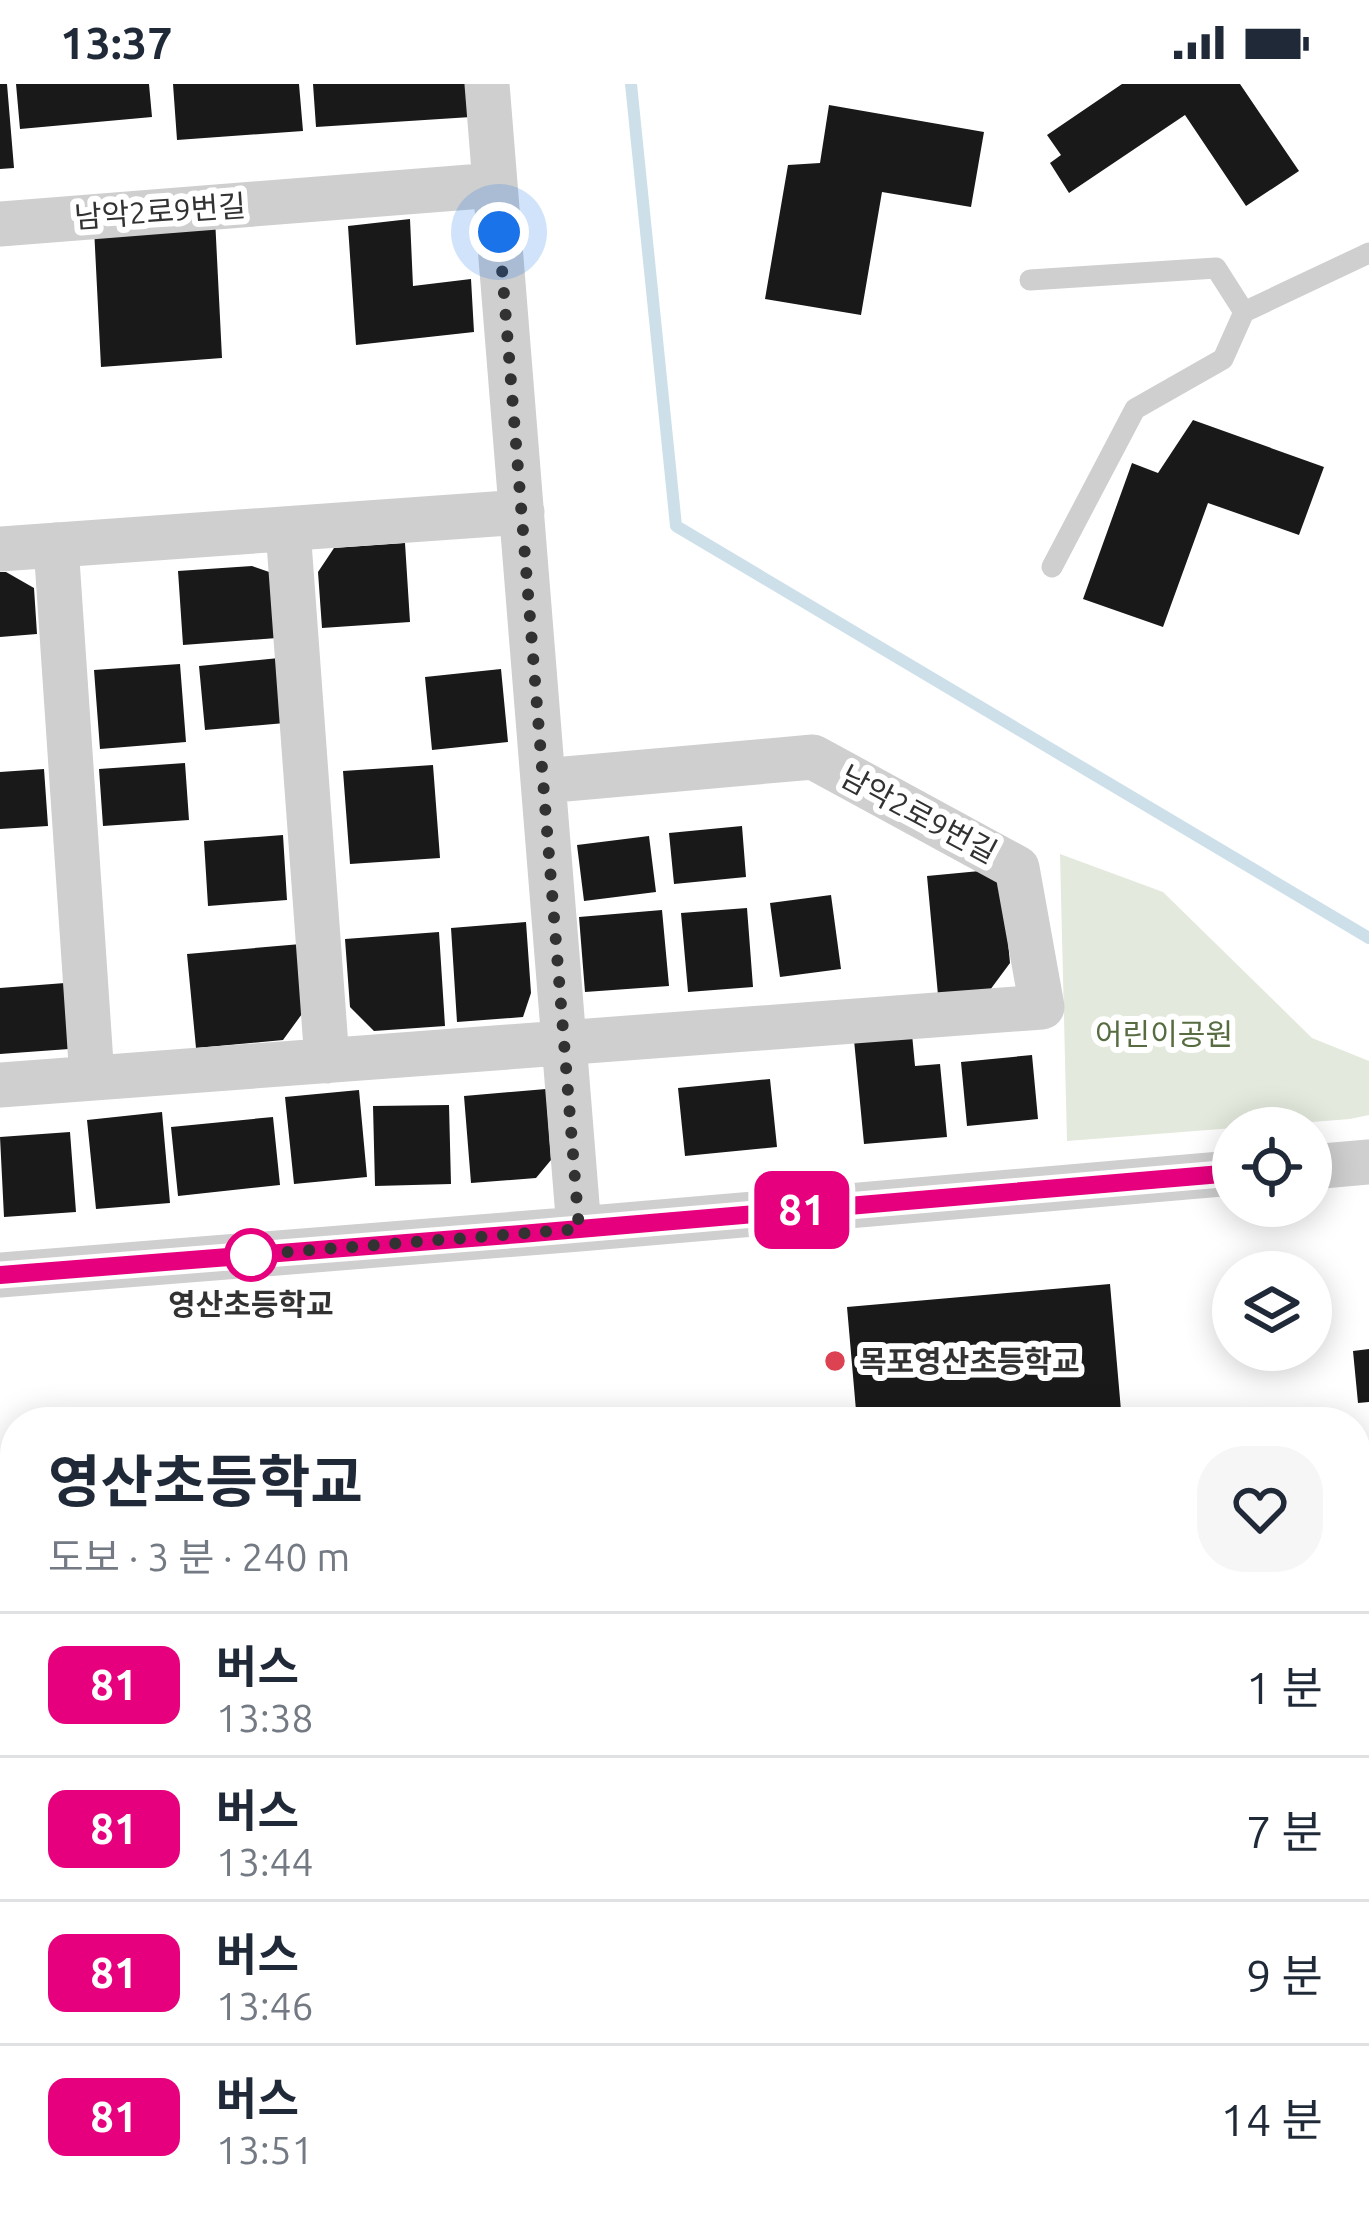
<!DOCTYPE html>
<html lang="ko">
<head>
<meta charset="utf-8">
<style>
	:root { --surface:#fff; --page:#f6f6f7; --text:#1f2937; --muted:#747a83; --line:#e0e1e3 }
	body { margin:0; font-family:Ubuntu,"Noto Sans KR",sans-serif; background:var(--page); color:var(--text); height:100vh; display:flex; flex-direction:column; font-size:45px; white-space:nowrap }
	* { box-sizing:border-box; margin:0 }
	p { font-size:39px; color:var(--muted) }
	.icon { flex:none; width:66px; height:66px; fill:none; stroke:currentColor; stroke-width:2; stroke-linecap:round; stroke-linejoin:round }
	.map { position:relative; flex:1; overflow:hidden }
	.side { position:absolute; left:0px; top:1323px; width:1371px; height:807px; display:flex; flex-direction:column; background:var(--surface); border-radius:48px 48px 0 0; box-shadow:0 6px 30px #0003 }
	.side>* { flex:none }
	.badge { padding:0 24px; border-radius:18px; font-size:42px; line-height:78px }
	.buttons { position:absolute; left:1212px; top:1023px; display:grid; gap:24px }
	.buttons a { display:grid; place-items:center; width:120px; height:120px; border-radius:50%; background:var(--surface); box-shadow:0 6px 30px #0003; font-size:60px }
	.you { position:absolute; width:60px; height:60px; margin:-30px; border:9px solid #fff; border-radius:50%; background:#1a73e8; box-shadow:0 0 0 18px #1a73e833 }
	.map>.badge { position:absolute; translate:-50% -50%; box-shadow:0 0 0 6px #fff }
	.round { display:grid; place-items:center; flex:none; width:126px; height:126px; border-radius:48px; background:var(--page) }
	.head { display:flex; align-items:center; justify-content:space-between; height:204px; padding:0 48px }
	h1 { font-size:57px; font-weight:700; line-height:90px }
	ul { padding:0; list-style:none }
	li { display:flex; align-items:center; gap:36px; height:144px; padding:0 48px; border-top:3px solid var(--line) }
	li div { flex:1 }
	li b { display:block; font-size:45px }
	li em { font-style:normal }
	li .badge { min-width:132px; font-weight:700; text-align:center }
	.status { display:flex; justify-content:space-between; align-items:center; height:84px; padding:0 60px; background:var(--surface); direction:ltr }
	.status svg { height:33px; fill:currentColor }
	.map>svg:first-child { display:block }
	.green { fill:#e3e9dc }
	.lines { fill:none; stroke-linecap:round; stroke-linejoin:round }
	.stream { stroke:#cde0ea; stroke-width:12 }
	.building { fill:#191919 }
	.lane { stroke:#cfcfcf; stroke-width:21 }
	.street { stroke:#cfcfcf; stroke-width:45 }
	.line-casing { stroke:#fff; stroke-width:27 }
	.line { stroke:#e6007e; stroke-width:18 }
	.walk { stroke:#323232; stroke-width:12; stroke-dasharray:0 21.6 }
	.stop-dot { fill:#fff; stroke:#e6007e; stroke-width:6 }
	.poi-dot { fill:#dc4252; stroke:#fff; stroke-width:4.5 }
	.labels { text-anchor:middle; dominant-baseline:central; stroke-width:12; stroke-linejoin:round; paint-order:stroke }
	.street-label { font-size:30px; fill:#323232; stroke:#fff }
	.park-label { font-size:30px; fill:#576d41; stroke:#fff }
	.stop-label { font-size:30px; font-weight:bold; fill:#323232; stroke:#fff }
	.poi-label { font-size:30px; font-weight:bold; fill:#323232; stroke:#fff; text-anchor:start }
</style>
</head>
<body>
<div class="status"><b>13:37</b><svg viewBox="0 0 49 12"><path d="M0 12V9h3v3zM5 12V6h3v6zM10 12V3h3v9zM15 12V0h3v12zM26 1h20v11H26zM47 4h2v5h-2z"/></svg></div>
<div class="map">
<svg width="1369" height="2129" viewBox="0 0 1369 2129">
	<rect width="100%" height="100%" fill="#fff"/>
	<path class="green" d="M1060 770 1163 808 1312 954 1369 977V1031L1350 1035 1067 1057Z
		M1369 1520V2129H234V2115H1356V1527Z"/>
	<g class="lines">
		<path class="stream" d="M631 0 676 442 1369 854"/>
	</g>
	<path class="building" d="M0 0H7L14 84 0 85Z
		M16 0H149L152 33 20 45Z
		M173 0H299L303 47 177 56Z
		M313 0H468L471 33 316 43Z
		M1122 0H1240L1299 87 1246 122 1185 31 1069 109 1050 79 1061 71 1047 51Z
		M829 21 984 48 971 123 882 108 861 231 765 215 788 81 820 79Z
		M215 134 222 274 101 283 94 144Z
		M410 135 413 202 471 195 474 248 356 261 348 142Z
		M1193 336 1324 383 1299 451 1208 419 1163 543 1083 515 1132 379 1158 389Z
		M405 459 410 538 322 544 318 488 334 464Z
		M252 482 272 489 277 554 183 561 178 487Z
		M0 488H6L34 504 37 550 0 553Z
		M279 574 285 639 205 646 199 582Z
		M180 580 186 658 100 665 94 586Z
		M501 585 508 658 432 666 425 593Z
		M185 679 189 736 103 742 99 685Z
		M433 681 440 774 350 780 343 687Z
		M44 685 48 742 0 745V688Z
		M742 742 746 793 674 800 669 749Z
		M283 751 287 816 208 822 204 757Z
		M649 752 656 808 584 817 577 761Z
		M1001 785 1010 879 990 906 938 911 927 792Z
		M831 811 841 885 780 893 770 819Z
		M747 824 753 903 688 908 681 829Z
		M662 826 669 902 585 908 579 833Z
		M526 838 531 909 523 933 457 938 451 844Z
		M439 848 445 942 374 947 350 923 345 855Z
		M301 860 307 923 283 956 196 964 187 870Z
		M65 899 69 965 0 970V904Z
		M912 950 915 982 940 980 947 1053 864 1060 854 956Z
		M1032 971 1038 1035 967 1042 961 978Z
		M770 995 777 1063 685 1072 678 1004Z
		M546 1005 551 1076 536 1094 471 1099 464 1012Z
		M359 1006 367 1093 294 1100 285 1013Z
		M449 1021 451 1100 375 1102 373 1022Z
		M162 1028 170 1119 96 1125 87 1036Z
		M273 1033 280 1101 178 1112 171 1043Z
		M70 1048 76 1128 4 1133 0 1053Z
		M1110 1200 1122 1338H857L847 1223Z
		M1369 1265V1318L1358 1319 1353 1267Z
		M15 2091V2115H185L186 2129H8L5 2092Z"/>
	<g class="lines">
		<path class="lane" d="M1030 196 1216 184 1244 228
			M1052 483 1135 325 1223 275 1244 228 1369 169"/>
		<path class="street" d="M487 0 579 1145
			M0 140 495 101
			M288 445 327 977
			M56 461 92 994
			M0 465 522 428
			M0 1001 1042 923 1017 784 813 673 543 697
			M1311 1083 1369 1078
			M0 1191 579 1145 1233 1089"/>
	</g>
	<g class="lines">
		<g class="line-casing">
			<path id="line" d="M0 1191 521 1150 1233 1089"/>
		</g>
		<use href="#line" class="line"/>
		<path class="walk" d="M251 1171 237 1172 579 1145 499 148"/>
	</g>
	<circle class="stop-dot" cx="251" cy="1171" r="24"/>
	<circle class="poi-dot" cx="835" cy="1277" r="12"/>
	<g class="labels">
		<g class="street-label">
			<text transform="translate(160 127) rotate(-4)">남악2로9번길</text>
			<text transform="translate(919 730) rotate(28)">남악2로9번길</text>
		</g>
		<g class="park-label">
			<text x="1164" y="950">어린이공원</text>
		</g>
		<g class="stop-label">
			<text x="251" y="1220">영산초등학교</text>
		</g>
		<g class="poi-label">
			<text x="859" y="1277">목포영산초등학교</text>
		</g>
	</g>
</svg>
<div class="buttons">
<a><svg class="icon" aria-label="locate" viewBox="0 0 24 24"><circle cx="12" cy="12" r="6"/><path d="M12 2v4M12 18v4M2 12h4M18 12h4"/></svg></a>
<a><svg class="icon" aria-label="layers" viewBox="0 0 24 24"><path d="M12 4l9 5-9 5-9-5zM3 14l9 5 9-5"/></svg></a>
</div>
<div class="you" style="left:499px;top:148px"></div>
<b class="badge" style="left:802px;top:1126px;background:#e6007e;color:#fff">81</b>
<section class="side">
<div class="head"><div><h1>영산초등학교</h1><p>도보 · 3 분 · 240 m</p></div><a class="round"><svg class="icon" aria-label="heart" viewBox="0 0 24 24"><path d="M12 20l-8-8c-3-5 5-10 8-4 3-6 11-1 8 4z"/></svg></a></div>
<ul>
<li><span class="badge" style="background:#e6007e;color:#fff">81</span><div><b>버스</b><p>13:38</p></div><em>1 분</em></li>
<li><span class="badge" style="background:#e6007e;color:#fff">81</span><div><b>버스</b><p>13:44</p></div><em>7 분</em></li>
<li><span class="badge" style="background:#e6007e;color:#fff">81</span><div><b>버스</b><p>13:46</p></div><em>9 분</em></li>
<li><span class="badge" style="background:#e6007e;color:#fff">81</span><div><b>버스</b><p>13:51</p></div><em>14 분</em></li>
</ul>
</section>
</div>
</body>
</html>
